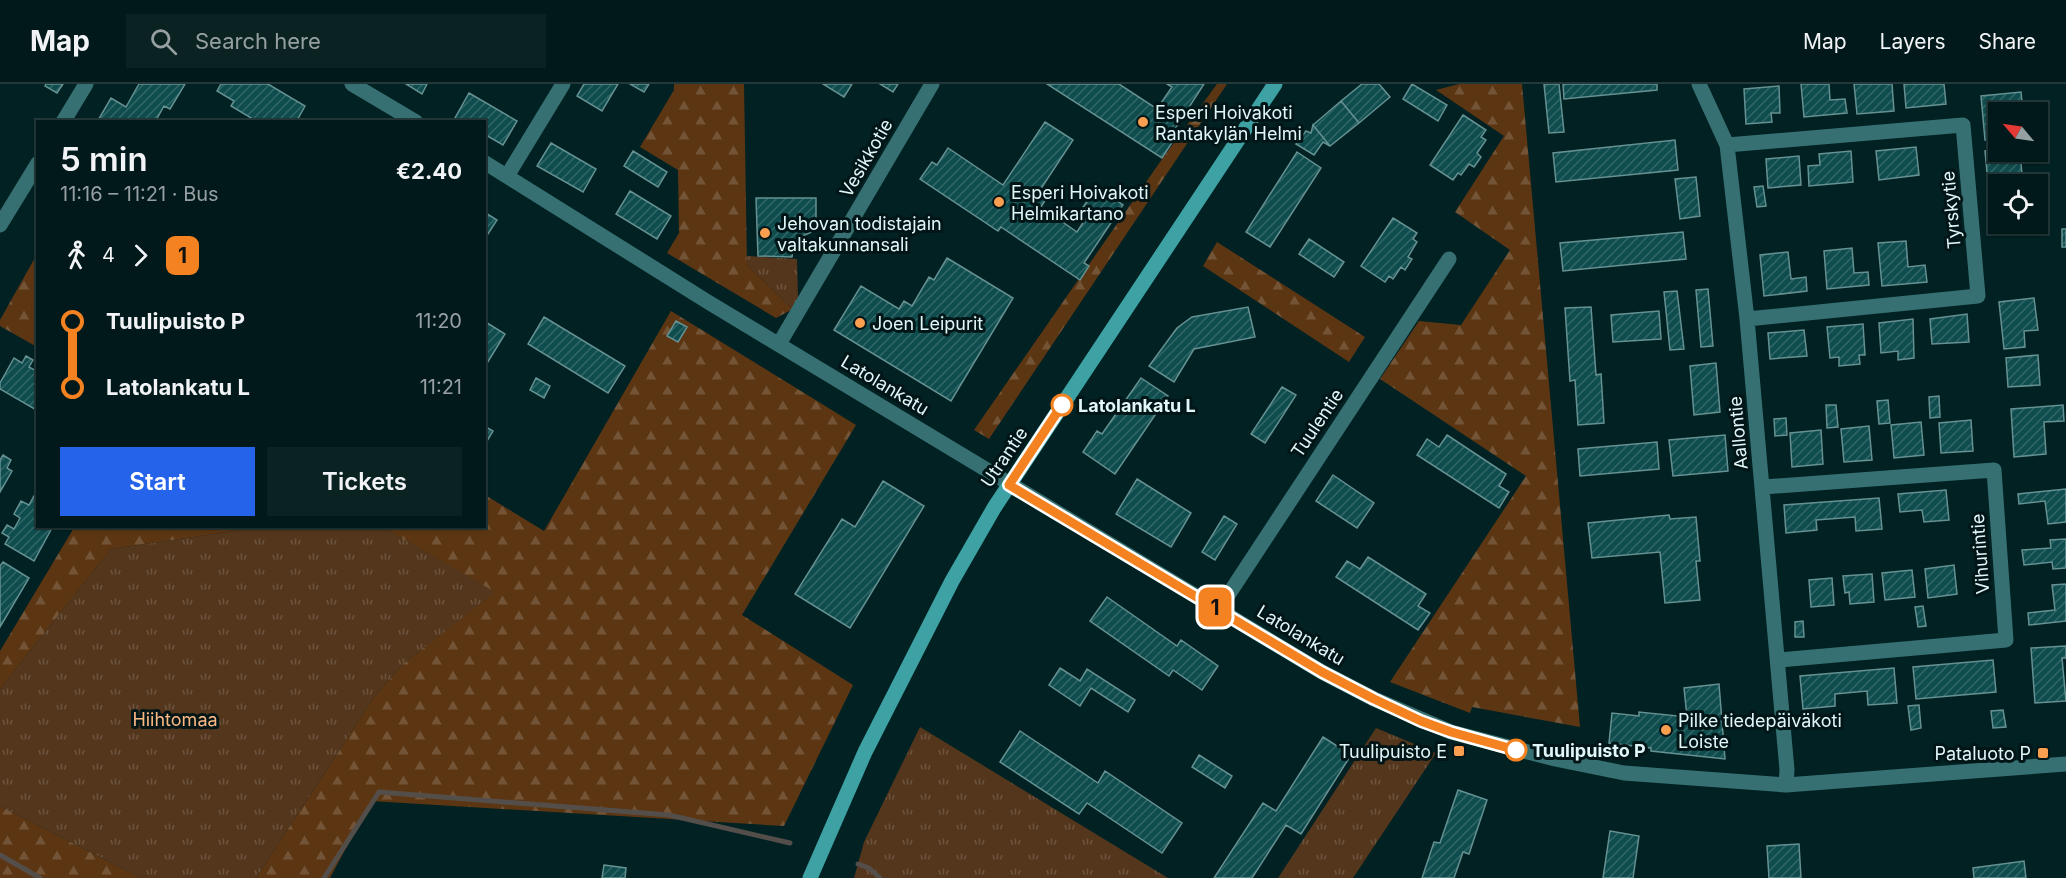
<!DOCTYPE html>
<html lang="en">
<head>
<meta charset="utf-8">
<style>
	:root { --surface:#01191a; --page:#0b2223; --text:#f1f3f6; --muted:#96a0a2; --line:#233839; --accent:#2563eb }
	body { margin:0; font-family:Inter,sans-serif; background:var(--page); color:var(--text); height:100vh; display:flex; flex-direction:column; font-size:22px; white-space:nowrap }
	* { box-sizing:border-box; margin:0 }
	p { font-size:20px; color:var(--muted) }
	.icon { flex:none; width:33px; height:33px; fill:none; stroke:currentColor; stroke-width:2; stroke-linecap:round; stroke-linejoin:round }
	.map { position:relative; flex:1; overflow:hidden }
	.side { position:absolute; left:36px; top:36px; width:450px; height:408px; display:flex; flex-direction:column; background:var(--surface); border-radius:0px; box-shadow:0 2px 4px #0004,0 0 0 2px var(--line) }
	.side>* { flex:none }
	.badge { padding:0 12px; border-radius:9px; font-size:21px; line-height:39px }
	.needle { width:39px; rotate:299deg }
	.tools { position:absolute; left:1988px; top:18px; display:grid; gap:12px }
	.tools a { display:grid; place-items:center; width:60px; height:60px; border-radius:0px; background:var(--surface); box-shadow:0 2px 4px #0004,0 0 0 2px var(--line); font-size:30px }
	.map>.badge { position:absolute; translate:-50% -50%; box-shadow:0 0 0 3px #fff }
	.legs { display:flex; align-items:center; gap:9px; height:66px; padding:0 24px; font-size:20px }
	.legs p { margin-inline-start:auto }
	.headline { display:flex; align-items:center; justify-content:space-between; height:102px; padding:0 24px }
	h1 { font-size:33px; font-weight:600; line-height:45px }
	.button { display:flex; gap:12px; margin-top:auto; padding:12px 24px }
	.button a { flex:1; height:69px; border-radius:0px; background:var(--accent); color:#fff; font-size:24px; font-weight:600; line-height:69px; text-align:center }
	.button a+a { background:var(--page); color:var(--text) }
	ul { padding:0 24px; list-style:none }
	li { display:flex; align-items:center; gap:21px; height:66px; font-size:22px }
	li i { display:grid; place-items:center; width:9px; height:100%; margin:0 8px; background:currentColor }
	li i::after { content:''; width:15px; height:15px; margin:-8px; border:4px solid; border-radius:50%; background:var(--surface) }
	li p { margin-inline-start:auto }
	li:first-child i { background:linear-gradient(#0000 50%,currentColor 0) }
	li:last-child i { background:linear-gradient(currentColor 50%,#0000 0) }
	header { display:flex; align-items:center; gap:36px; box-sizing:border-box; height:84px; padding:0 30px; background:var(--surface); border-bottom:2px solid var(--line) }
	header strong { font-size:28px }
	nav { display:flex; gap:33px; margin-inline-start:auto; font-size:21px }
	.search { width:420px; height:54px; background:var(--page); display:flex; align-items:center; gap:15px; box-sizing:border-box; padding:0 21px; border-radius:0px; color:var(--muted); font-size:22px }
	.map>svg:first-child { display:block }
	.grass { fill:url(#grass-tufts) }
	.forest { fill:url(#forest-firs) }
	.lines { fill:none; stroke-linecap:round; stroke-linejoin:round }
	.stream { stroke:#544e4a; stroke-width:5 }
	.building { fill:url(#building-hatch); stroke:#669192; stroke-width:1.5 }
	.street { stroke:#377072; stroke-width:15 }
	.secondary { stroke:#3ea1a4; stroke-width:15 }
	.line-1-casing { stroke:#fff; stroke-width:14 }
	.line-1 { stroke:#f58220; stroke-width:9 }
	.poi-dot { fill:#fa9f4f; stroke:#021617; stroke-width:2 }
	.stop-1-dot { fill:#fff; stroke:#f58220; stroke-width:3 }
	.labels { text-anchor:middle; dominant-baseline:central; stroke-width:6; stroke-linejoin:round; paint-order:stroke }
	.poi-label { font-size:18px; fill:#e1f7f8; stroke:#021617; text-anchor:start }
	.street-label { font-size:18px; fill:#e1f7f8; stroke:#021617 }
	.stop-label { font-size:18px; font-weight:bold; fill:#e1f7f8; stroke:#021617; text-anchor:start }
	.park-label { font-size:18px; fill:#fcb984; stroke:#021617 }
</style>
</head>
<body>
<header>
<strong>Map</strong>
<div class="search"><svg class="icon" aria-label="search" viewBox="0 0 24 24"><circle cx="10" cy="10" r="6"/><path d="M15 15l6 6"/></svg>Search here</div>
<nav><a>Map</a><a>Layers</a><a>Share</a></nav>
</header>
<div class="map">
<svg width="2066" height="794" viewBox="0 0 2066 794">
	<defs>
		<pattern id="grass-tufts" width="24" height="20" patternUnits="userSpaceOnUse" patternTransform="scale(1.5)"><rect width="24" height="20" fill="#54361d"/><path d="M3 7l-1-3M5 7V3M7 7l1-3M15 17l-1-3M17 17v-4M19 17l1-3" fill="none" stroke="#6c543f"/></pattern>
		<pattern id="forest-firs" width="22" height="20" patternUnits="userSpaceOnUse" patternTransform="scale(1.5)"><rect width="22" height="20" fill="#5c3613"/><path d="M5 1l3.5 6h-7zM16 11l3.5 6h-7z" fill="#735436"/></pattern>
		<pattern id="building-hatch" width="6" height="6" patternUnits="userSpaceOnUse" patternTransform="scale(1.5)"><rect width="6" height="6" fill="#0f4c4e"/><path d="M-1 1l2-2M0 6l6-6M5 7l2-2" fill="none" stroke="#326768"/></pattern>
	</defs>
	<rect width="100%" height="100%" fill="#012122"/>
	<path class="grass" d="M747 172 797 175 798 213 793 225 747 181Z
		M261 443H382L496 508 403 580 374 613 256 794H141L0 722V605L111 465Z
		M920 643 1168 794H854L864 758Z
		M1376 644 1436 669 1353 794H1278Z"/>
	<path class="forest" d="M674 0H744L747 181 793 225 776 234 667 169 679 149 678 86 640 63 674 6Z
		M1217 0H1227L989 355 974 346 1160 78Z
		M1459 0H1522L1580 643 1472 623 1470 629 1390 598 1526 392 1380 295 1419 237 1461 241 1510 166 1455 128 1504 52 1436 6Z
		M1217 158 1365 253 1349 278 1203 182Z
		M37 170V263L0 242V236Z
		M671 227 856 341 742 531 853 601 784 742 371 717 330 794H256L374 613 403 580 495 508 382 443 484 442 485 411 544 447Z
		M75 442H261V443L111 465 0 605V567Z
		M0 722 141 794H0Z"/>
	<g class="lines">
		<path class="stream" d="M0 771 40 794
			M858 780 869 784 880 794
			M324 794 379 708 669 731 790 759"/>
	</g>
	<path class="building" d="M46 0H63L57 9 45 2Z
		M139 0H185L170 25 164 22 155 38H97L111 14 126 23Z
		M221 0H268L305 22 296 38H258L231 22 234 17 217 7Z
		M406 0H427L422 10Z
		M584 0H618L602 27 577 12Z
		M630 0H649L644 8Z
		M823 0H852L844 13Z
		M880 0H898L893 8Z
		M1047 0H1119L1157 25 1172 3 1167 0H1204L1171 51 1175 54 1162 74Z
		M1362 0H1379L1390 13 1359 39 1341 17Z
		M1412 0 1447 21 1438 37 1403 15Z
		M1544 0H1559L1564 48 1549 49Z
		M1563 0H1657V6L1564 15Z
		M1801 0H1829L1830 16 1845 15 1847 29 1804 33Z
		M1854 0H1892L1894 27 1857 30Z
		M1904 0H1944L1946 20 1906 24Z
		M1779 2 1780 29H1771L1772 38 1746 40 1744 5Z
		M2021 8 2023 28H1998V55L1985 56 1981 12Z
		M469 9 517 37 503 61 484 50V38H462L455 34Z
		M1341 17 1359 39 1330 62 1313 41Z
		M1463 31 1486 46 1481 53 1486 56 1477 69 1481 73 1474 83 1469 80 1461 91 1458 89 1453 96 1430 81Z
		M1045 38 1073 56 1038 109 1046 115 1041 123 1077 148 1088 131 1081 126 1097 103 1123 121 1084 179 1089 182 1080 196 1001 143 998 147 920 95 932 78 937 81 948 64 1003 101Z
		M1313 41 1330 62 1323 58 1314 71 1296 60 1306 47 1311 49Z
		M1675 56 1678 86 1556 98 1553 69Z
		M551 59 596 85 583 108 537 82Z
		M1916 63 1919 91 1879 96 1876 67Z
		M1998 65V68H2020L2022 91 2003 93V100H1998V108L1989 109 1985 67Z
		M633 67 667 88 658 103 624 82Z
		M1851 67 1853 98 1809 102 1808 82 1820 81 1819 70Z
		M1297 68 1321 84 1270 163 1246 148Z
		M1799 72 1801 101 1768 104 1766 75Z
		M1696 93 1700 132 1680 135 1675 95Z
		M1763 102 1766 122 1757 123 1754 103Z
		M630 107 671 132 657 155 616 130Z
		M756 114H816V146L794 156 792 173 758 172Z
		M484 128 497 136 484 156Z
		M1393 134 1417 149 1413 155 1417 158 1408 173 1412 175 1405 186 1401 183 1393 195 1389 192 1385 198 1361 182Z
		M2062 145H2066V163H2062Z
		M1683 148 1686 175 1563 187 1560 159Z
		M1309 155 1344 178 1334 193 1299 170Z
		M1906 157 1908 183 1925 181 1927 198 1882 202 1878 159Z
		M1852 164 1854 189 1868 188 1869 201 1827 205 1824 167Z
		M1788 168 1791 195 1806 193 1807 207 1764 212 1760 171Z
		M947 174 1013 214 951 317 834 246 861 202 899 225 904 217 912 222 929 193 934 196Z
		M1708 205 1713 262 1701 263 1696 206Z
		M1677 207 1684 265 1670 266 1664 208Z
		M2034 214 2038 246 2024 247 2025 263 2004 265 1999 218Z
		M1248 223 1255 253 1194 265 1174 298 1149 282 1177 244 1192 233Z
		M1591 223 1596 291 1601 290 1604 339 1578 341 1575 296 1570 297 1565 224Z
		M1659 227 1661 255 1613 258 1611 231Z
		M1967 230 1969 258 1932 260 1930 235Z
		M544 233 625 282 608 309 528 260Z
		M1913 235 1914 274 1898 276V267L1881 269 1879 239Z
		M484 237 505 250 484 284Z
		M676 237 687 243 678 258 667 252Z
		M1863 240 1865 271H1859L1860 280 1839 282V273L1830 274 1827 243Z
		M1804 246 1807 272 1770 275 1768 249Z
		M2038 271 2040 301 2008 303 2006 274Z
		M26 272 33 276 29 283 38 288V327L0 305V299L14 274 22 279Z
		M1716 279 1720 328 1694 331 1690 282Z
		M536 294 550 302 544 314 530 306Z
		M1141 294 1168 312 1115 390 1083 368 1097 347 1102 350Z
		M1282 303 1296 311 1265 359 1251 350Z
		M1939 312 1940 333 1930 334 1929 313Z
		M1888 316 1890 339 1879 340 1877 317Z
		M1826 321H1836L1838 343 1827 344Z
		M2063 321 2064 337 2044 338 2046 370 2014 373 2011 325Z
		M1786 334 1787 351 1775 352 1774 335Z
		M1971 336 1973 367 1941 369 1939 339Z
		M1921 338 1924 371 1894 374 1891 341Z
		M484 342 493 347 484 362Z
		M1869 342 1872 376 1844 378 1841 345Z
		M1821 346 1823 380 1792 383 1790 349Z
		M1447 351 1506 390 1499 402 1509 408 1499 424 1417 371 1427 355 1439 363Z
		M1725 351 1728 387 1673 392 1669 356Z
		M1657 358 1659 385 1580 392 1578 365Z
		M3 371 11 376 7 384 12 387 0 408V376Z
		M1333 391 1374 419 1357 444 1316 417Z
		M1137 395 1191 429 1171 463 1116 430Z
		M883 397 924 422 850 544 795 510 842 435 855 443Z
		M2066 405V438L2048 440 2045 417 2019 420 2018 410Z
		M1946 406 1949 436 1924 438 1922 426 1900 428 1898 410Z
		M34 412 38 414V442H53L34 477 5 460 9 453 2 449 7 441 14 445 20 434 14 430 21 417 29 421Z
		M1879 414 1882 445 1856 447 1855 433 1816 436 1817 446 1786 449 1784 421Z
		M1669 431 1670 435 1696 433 1700 477H1696L1700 516 1665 519 1660 468 1592 474 1588 439Z
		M1224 432 1237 440 1215 476 1202 468Z
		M2066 455V484L2053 485 2052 478 2024 481 2022 466 2051 464 2050 456Z
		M1368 473 1426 510 1418 522 1430 529 1418 546 1336 493 1347 477 1360 485Z
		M3 478 29 494 0 543V482Z
		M1954 481 1957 510 1928 514 1925 485Z
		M1912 486 1915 513 1885 516 1882 489Z
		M1872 490 1874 518 1850 520 1849 508 1845 509 1843 492Z
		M1832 494 1834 521 1811 523 1809 496Z
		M2066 500V537L2029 541 2028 529 2055 526 2052 501Z
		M1107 513 1177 562 1181 556 1218 582 1202 606 1173 586 1169 592 1090 537Z
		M1923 522 1926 542 1918 543 1915 523Z
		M1803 537 1804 553H1795V538Z
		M2066 562V574H2062L2066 617 2035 619 2031 564Z
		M1993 576 1996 608 1916 615 1913 583Z
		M1060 584 1080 597 1087 585 1135 616 1128 628 1091 604 1080 622 1049 601Z
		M1894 584 1897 619 1868 621 1867 607 1835 610V622L1803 625 1800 592Z
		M1719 600 1725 675 1651 667V664L1609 659 1612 629 1639 632V628L1687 633 1684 604Z
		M1919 621 1921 644 1911 646 1908 622Z
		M2003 626 2006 643 1993 644 1991 627Z
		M1020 647 1098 699 1105 687 1182 739 1162 769 1087 719 1079 730 1000 678Z
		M1323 653 1351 671 1301 750 1286 741 1252 794H1214L1263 719 1276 727Z
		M1199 671 1232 692 1225 704 1192 683Z
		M1458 706 1487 716 1469 770 1463 768 1454 794H1422L1434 758 1440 759Z
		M1610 747 1639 752 1633 794H1603Z
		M1799 760 1801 794H1769L1767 762Z
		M2024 777 2026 794H1974L1973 784Z
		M604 781 626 784 625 794H602Z"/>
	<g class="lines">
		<path class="street" d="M352 0 416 38
			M1699 0 1727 61 1747 235 1787 686 1786 701
			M63 38 86 0
			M1727 61 1963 41 1978 212 1747 235
			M484 78 708 218 1322 588 1374 615 1451 648 1555 675 1624 689 1786 701 2066 680
			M507 92 563 0
			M0 141 38 79
			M779 260 932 0
			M1763 403 1994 386 2006 556 1779 576
			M1219 525 1449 175"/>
		<path class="secondary" d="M810 794 865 668 952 497 994 424 1275 0"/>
	</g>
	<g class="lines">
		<g class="line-1-casing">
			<path id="line-1" d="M1062 321 1009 401 1322 588 1374 615 1421 637 1451 648 1516 666"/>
		</g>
		<use href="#line-1" class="line-1"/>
	</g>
	<g class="poi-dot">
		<circle cx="1143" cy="38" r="6"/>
		<circle cx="999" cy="118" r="6"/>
		<circle cx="765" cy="149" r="6"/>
		<circle cx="860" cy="239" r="6"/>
		<circle cx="1666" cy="646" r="6"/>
		<rect x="1453" y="661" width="12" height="12" rx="3"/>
		<rect x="2037" y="663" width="12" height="12" rx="3"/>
	</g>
	<g class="stop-1-dot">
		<circle cx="1062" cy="321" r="10"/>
		<circle cx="1516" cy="666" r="10"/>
	</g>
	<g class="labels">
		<g class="poi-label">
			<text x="1155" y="28">Esperi Hoivakoti<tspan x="1155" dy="21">Rantakylän Helmi</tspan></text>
			<text x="1011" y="108">Esperi Hoivakoti<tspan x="1011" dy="21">Helmikartano</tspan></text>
			<text x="777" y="139">Jehovan todistajain<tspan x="777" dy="21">valtakunnansali</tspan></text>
			<text x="872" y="239">Joen Leipurit</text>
			<text x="1678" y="636">Pilke tiedepäiväkoti<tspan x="1678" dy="21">Loiste</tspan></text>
			<text x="1447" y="667" text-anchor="end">Tuulipuisto E</text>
			<text x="2031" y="669" text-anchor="end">Pataluoto P</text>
		</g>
		<g class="street-label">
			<text transform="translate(866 74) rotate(-60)">Vesikkotie</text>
			<text transform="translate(1951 126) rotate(-95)">Tyrskytie</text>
			<text transform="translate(885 301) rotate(31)">Latolankatu</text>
			<text transform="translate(1317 339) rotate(-56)">Tuulentie</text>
			<text transform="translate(1738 349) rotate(-95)">Aallontie</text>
			<text transform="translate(1004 373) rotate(-56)">Utrantie</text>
			<text transform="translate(1980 470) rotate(-94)">Vihurintie</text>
			<text transform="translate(1301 551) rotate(31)">Latolankatu</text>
		</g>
		<g class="stop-label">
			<text x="1078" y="321">Latolankatu L</text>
			<text x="1532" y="666">Tuulipuisto P</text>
		</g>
		<g class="park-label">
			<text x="175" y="635">Hiihtomaa</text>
		</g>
	</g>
</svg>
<div class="tools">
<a><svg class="needle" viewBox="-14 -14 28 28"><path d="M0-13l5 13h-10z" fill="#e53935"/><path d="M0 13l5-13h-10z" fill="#96a0a2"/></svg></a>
<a><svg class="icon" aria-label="locate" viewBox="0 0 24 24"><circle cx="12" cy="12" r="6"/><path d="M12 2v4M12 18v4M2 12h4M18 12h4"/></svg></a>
</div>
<b class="badge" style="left:1215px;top:523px;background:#f58220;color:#111">1</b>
<section class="side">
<div class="headline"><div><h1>5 min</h1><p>11:16 – 11:21 · Bus</p></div><b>€2.40</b></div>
<div class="legs"><svg class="icon" aria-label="walk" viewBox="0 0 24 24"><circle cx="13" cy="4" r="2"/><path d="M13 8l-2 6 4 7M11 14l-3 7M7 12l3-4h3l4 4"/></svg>4<svg class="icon" aria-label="forward" viewBox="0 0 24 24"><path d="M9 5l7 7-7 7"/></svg><b class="badge" style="background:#f58220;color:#111">1</b></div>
<ul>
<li><i style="color:#f58220"></i><b>Tuulipuisto P</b><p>11:20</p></li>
<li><i style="color:#f58220"></i><b>Latolankatu L</b><p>11:21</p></li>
</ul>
<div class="button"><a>Start</a><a>Tickets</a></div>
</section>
</div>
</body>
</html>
